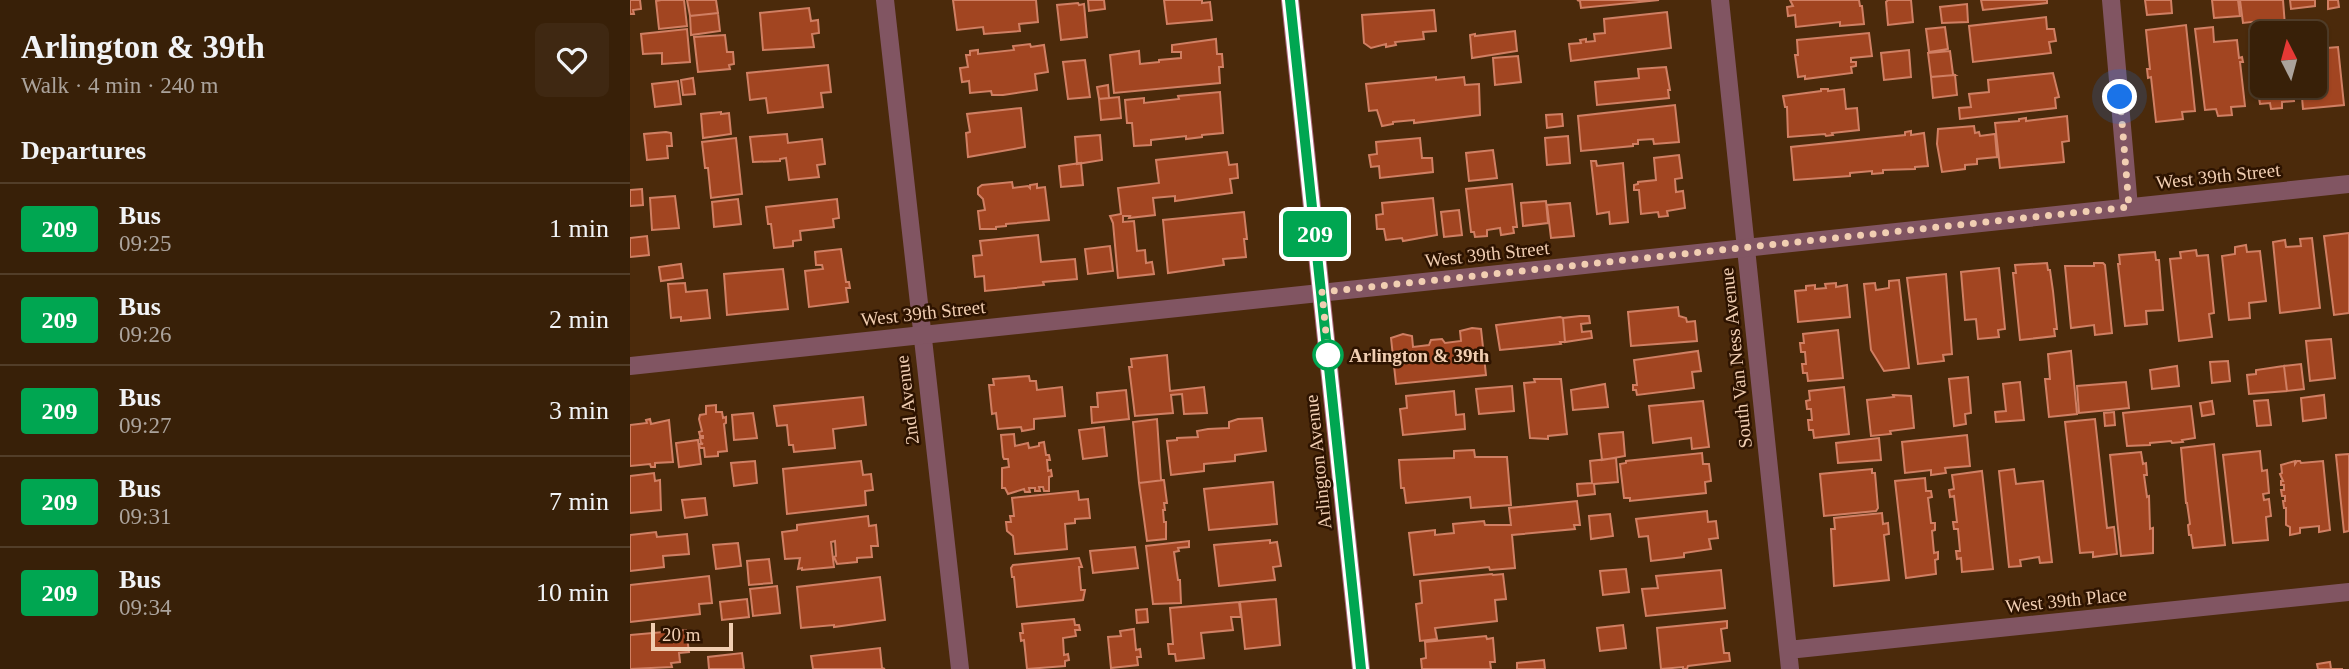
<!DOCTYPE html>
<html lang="en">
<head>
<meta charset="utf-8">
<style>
	:root { --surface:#382008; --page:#3f2812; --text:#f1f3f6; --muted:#aba39c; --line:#523e29 }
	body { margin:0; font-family:"Times New Roman",serif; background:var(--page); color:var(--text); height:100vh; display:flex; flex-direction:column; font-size:26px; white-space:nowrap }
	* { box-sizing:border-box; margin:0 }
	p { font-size:23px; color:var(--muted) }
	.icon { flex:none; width:38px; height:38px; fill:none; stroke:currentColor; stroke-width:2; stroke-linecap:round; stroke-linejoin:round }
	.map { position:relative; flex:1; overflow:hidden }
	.panel { display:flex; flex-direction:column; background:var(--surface); width:630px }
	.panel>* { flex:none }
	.badge { padding:0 14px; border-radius:5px; font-size:24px; line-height:46px }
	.needle { width:46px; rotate:354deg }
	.buttons { position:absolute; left:1620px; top:21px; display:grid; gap:14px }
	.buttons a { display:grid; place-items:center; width:77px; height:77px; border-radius:10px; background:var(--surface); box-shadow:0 2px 5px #0004,0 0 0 2px var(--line); font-size:35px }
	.scale { position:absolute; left:21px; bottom:18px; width:82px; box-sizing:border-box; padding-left:7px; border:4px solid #f1ceb2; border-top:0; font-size:19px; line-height:24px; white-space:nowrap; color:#f1ceb2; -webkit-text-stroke:5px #2d1300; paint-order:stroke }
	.you { position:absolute; width:35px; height:35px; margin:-18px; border:5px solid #fff; border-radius:50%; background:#1a73e8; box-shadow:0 0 0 10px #1a73e833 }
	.map>.badge { position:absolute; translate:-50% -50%; box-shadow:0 0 0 4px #fff }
	h2 { padding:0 21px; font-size:26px; line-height:63px }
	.round { display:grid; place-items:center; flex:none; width:74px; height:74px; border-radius:10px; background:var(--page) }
	.summary { display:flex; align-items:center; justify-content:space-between; height:119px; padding:0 21px }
	h1 { font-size:33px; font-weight:700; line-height:52px }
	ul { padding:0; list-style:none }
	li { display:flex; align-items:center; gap:21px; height:91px; padding:0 21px; border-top:2px solid var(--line) }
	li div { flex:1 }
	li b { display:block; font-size:26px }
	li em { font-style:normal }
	li .badge { min-width:77px; font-weight:700; text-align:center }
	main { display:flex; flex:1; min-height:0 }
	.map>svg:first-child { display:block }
	.building { fill:#a24521; stroke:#d07f63; stroke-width:2 }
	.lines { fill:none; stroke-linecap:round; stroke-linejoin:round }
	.minor { stroke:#815562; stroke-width:18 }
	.tertiary { stroke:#815562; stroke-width:18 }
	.secondary { stroke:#ab677c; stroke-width:18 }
	.line-casing { stroke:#fff; stroke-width:16 }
	.line { stroke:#00a651; stroke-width:10 }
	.walk { stroke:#f1ceb2; stroke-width:7; stroke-dasharray:0 12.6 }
	.stop-dot { fill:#fff; stroke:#00a651; stroke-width:3.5 }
	.labels { text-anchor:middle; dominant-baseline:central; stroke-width:5; stroke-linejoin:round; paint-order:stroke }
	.street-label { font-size:19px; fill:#f1ceb2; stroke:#2d1300 }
	.stop-label { font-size:19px; font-weight:bold; fill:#f1ceb2; stroke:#2d1300; text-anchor:start }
</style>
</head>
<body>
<main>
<section class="panel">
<div class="summary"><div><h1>Arlington &amp; 39th</h1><p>Walk · 4 min · 240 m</p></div><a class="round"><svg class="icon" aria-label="heart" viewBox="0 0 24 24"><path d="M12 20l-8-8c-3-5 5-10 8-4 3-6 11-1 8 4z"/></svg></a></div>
<h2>Departures</h2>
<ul>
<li><span class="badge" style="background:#00a651;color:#fff">209</span><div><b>Bus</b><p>09:25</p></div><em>1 min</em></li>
<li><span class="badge" style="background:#00a651;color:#fff">209</span><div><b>Bus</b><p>09:26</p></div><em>2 min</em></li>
<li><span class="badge" style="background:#00a651;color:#fff">209</span><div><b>Bus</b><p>09:27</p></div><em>3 min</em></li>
<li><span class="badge" style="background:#00a651;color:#fff">209</span><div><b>Bus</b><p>09:31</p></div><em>7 min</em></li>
<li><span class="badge" style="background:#00a651;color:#fff">209</span><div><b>Bus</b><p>09:34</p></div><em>10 min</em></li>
</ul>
</section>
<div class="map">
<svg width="1719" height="669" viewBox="0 0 1719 669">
	<rect width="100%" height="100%" fill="#4b2a0b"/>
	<path class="building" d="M0 0H10L11 9 3 10 4 14H0Z
		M31 0H54L57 26 29 29 26 1Z
		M57 0H86L88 13 60 16Z
		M323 0H406L408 22 389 24 390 31 354 34 353 27 327 30Z
		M458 0H474L475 9 459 11Z
		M534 0H572V3L580 2 582 20 537 24Z
		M947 0H1029L951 8 950 1Z
		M1160 0H1229L1230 6H1232L1234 24 1210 26V22L1166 27 1165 15 1158 16 1157 7 1163 6Z
		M1258 0H1281L1283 22 1258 25 1256 2Z
		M1351 0H1417V3L1353 10Z
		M1515 0H1541L1542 13 1517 15Z
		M1582 0H1608L1610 16 1584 18Z
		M1610 0H1653L1655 26 1630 28V21L1613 23Z
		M1660 0H1685V6L1661 9Z
		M1698 0H1708L1709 7 1698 9Z
		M448 3 449 5 454 4 457 37 431 40 427 5Z
		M1337 4 1338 22 1312 23 1310 7Z
		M179 8 181 21 188 20 189 33 182 34 184 47 133 50 130 13Z
		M804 10 806 31 793 32 794 39 765 42 766 45 756 47V44L741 48 734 43 732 15Z
		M1037 12 1041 48 941 61 939 44 951 43 950 40 956 39V42L965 41 964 34 975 33 974 19Z
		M88 13 90 31 61 35 60 16Z
		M1416 17 1417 29H1424L1426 41 1419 42 1421 53 1343 62 1339 26Z
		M1556 25 1565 111 1552 112 1553 119 1526 122 1521 77 1518 78 1517 69H1520L1516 30Z
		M1315 27 1318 49 1299 52 1296 29Z
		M1583 27 1584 42 1607 40 1609 58 1612 57 1613 62H1610L1615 106 1601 107 1602 115 1588 116 1586 109 1575 110 1565 29Z
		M57 29 60 62 32 64V53L13 54 11 34Z
		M885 31 887 51 842 58 840 35 845 34V36Z
		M1239 33 1242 56 1221 58V62H1226V66L1221 67 1222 73 1175 79V76L1168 77 1165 55H1168L1167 40Z
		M95 35 97 52H103L104 64 99 65 100 69 68 72 64 37Z
		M586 39 587 54H592L593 67H589L590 83 484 93 480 55 509 51 510 64 529 62V60L551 58V52H542V45Z
		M400 44 401 47 414 45 418 72 405 74 407 90 373 95H362L361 91 340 93 339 81 332 82 330 68 338 67 336 55H340V51L348 50V54L384 50 383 46Z
		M1708 47 1714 105 1673 109 1671 86H1685V49Z
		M1279 50 1281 77 1254 80 1251 53Z
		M1320 51 1323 74 1325 75 1301 77 1298 53Z
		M888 56 891 82 865 85 863 58Z
		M1633 56V86H1662L1664 101 1652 102V108L1641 109 1640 103 1630 104 1629 98H1627L1626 95 1628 94 1623 57Z
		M455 60 460 97 438 99 433 62Z
		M198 65 201 92 191 93 193 107 138 113 136 98 120 100 117 73Z
		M1036 67 1040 90H1038L1039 98 967 105 965 82 1009 78 1008 69Z
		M1423 73 1429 97 1425 98 1426 108 1330 119 1329 108 1341 107 1339 94 1359 92 1358 80Z
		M1325 75 1327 95 1303 98 1301 77Z
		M806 77V80L834 77 835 85 849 84 850 115 784 123V120L763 122V124L752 126 747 110 739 111 736 84Z
		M63 78 65 94 53 95 51 80Z
		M48 81 51 104 25 107 22 84Z
		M478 85 479 98 469 99 467 87Z
		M1191 89H1198V91L1214 89 1216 109 1227 108 1229 130 1202 133 1203 135 1196 136 1195 134 1158 137 1157 107H1155L1153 96 1191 91Z
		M590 92 593 133 572 135V137L556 139V136L521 140V145L504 146 502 123H497L495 100 514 98V103L549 99 548 96Z
		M489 97 491 118 471 120 469 99Z
		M1045 105 1049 142 1024 144 1023 139 1008 140V144H1003V146L951 151 948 116Z
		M391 108 395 147 338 157 336 133 340 132 337 114Z
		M91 112V114L99 113 101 134 73 138 71 114Z
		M932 114 933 126 917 128 916 115Z
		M1437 116 1439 141 1432 142 1434 162 1370 168 1365 123 1389 121V119L1396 118V121Z
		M1344 126 1345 133 1349 132 1350 136 1365 134 1367 157 1347 159V164L1335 165V169L1312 172 1307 144 1308 129Z
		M1281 131V135L1294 133 1298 166 1285 167V169L1253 170V173L1242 174V171L1220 173V176L1164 180 1161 147 1275 135V132Z
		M36 132 41 133 42 146H37L38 158 17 160 14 134Z
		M157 134 158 143 192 139 195 164 187 165 189 177 159 180 156 158 150 159V161L123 162 120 137Z
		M470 135 472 160 447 164 445 137Z
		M938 136 940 163 917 165 915 138Z
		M106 138 112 194 81 198 78 168H75L72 142Z
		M790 138 792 158H802L803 172 750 178 749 166 741 167 739 155 747 154 746 142Z
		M863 150 867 178 839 181 836 153Z
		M597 152 599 165 607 164 608 178 600 179 602 193 545 201V196L523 198 525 215 499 218 500 216H493V222L504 221 507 251 515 250 516 263 522 262 524 274 488 278 483 223 480 216 491 214 488 188 529 183 526 160Z
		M1049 155 1052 178 1045 179 1046 192 1053 191 1055 208 1037 211 1038 216 1029 217 1028 212 1011 214 1009 190H1004V185L1008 184V182L1026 180 1024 158Z
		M961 161H966L967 166 993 163 998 222 980 224 979 212 967 214Z
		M451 163 453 185 431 187 429 166Z
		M382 182 383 188 398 186 400 188V185L407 184V188L415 187 419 220 376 224V226L366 227V229H350L348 211 355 210 353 199 348 194V188L352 185Z
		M882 184 887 227H883L884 233 871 235 870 228 857 230V236L845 237 844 232H841L836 189Z
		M12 189 13 205 0 206V190Z
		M45 196 49 228 22 230 20 198Z
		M803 198 807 235 773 241 772 238 756 240 754 229H747L746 215 753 214 752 203Z
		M108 199 111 224 84 227 82 202Z
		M207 199 209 218 203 219 204 227 170 231 171 240 163 241V246L144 248 141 224H138L136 207Z
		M916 201 918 223 893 226 891 203Z
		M940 203 944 236 921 238 917 205Z
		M829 210 832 235 814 237 811 212Z
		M614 212 617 239H614L616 257 593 259 594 265 538 273 533 220Z
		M1719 233V313L1704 315 1694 236Z
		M408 235 411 262 445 259 447 279 413 282 414 285 355 291 354 276 345 277 343 256 352 255 350 241Z
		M17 236 19 255 0 257V238Z
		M1682 238 1690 308 1650 313 1643 242 1655 240 1656 247 1671 246 1670 239Z
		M1616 245 1617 252 1630 251 1636 301 1619 303 1620 318 1599 320 1592 256 1605 254V247Z
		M480 246 483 271 458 274 455 249Z
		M211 249 216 282H219L220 288H216L218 302 179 307 175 271 193 269 192 265H186L185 252Z
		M1566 250 1567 256 1578 255 1584 313 1579 314 1582 337 1549 341 1540 259 1551 258 1550 252Z
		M1525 252 1526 260H1529L1533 310 1516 311 1517 324 1495 326 1488 264H1490L1489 255Z
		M1417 263 1418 270H1420L1423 291 1427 329H1424L1425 336 1390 340 1383 273H1386L1385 265Z
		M1464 263H1473L1475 265 1482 333 1465 335 1464 325 1441 328 1435 266H1464Z
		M51 264 53 278 31 281 29 267Z
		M1369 268 1375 329 1368 330 1369 337 1348 339 1346 319 1335 320 1331 272Z
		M153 269 158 309 97 315 94 274Z
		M1316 274 1322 354 1313 355 1314 361 1288 364 1277 278Z
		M1269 280 1279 368 1254 371 1241 350 1234 284 1245 283 1246 290 1259 288V281Z
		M55 283 56 292 77 290 80 318 51 321V317L41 318 38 284Z
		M1206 283V287L1217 285 1220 317 1168 322 1165 291 1176 290V286L1185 285V289L1196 288 1195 284Z
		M1048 307 1049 316 1056 318 1057 322 1065 321 1067 341 1001 346 998 312Z
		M950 316H959L960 323 951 324 952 332 961 331 962 338 935 342 933 318Z
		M930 317 933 318 935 342H930L931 344 870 350 866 325Z
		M842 328 851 329 856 375 766 384 761 338 773 334 782 336 783 347 799 345 801 340 812 339 815 343 831 341 830 331Z
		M1208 330 1213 378 1178 381 1177 373H1173L1172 364H1176L1175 352H1171L1170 343H1174L1173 334Z
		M1701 339 1705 378 1680 381 1676 341Z
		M1068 351 1071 371 1062 372 1064 388 1007 395 1006 390H1003V385H1007L1004 360Z
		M1441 351 1447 414 1419 417 1415 379H1420L1418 354Z
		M537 355 540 391 574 387 577 413 554 414 552 394 541 395 543 413 505 416 499 367H502L501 359Z
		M1598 361 1600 381 1582 383 1580 362Z
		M1671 364 1674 389 1657 391 1654 366Z
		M1547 366 1549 386 1522 389 1520 370Z
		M1654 366 1657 391 1619 394 1617 375 1626 374V370Z
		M399 376 400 381H406L407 390 432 387 435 416 404 419V429L392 431 391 427 368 429 366 413 362 414 359 385H364L363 379Z
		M1338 377 1341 413 1335 414 1336 424 1324 426 1319 379Z
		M904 379H931L937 434 918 436V439L900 438 894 383 905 382Z
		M1390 382 1394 420 1366 422 1365 412 1376 411 1373 384Z
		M1496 382 1499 408 1449 413 1447 386Z
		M975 384 978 407 943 410 941 390Z
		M882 386 884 411 849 414 846 389Z
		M1214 387 1219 434 1184 438 1183 430H1179L1178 420H1182L1181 409H1177L1176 401 1180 400 1179 391Z
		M496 390 499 419 462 423 461 407H468L467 393Z
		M824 391 826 415 834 414 835 429 773 435 770 409 777 408 776 396Z
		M1263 395 1281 396 1284 428 1260 431 1261 434 1241 436 1237 400 1264 397Z
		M1694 395 1696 418 1673 421 1671 398Z
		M233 397 236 425 203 429 205 448 164 452 163 445H159L157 425 147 426 144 406Z
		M1638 400 1641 425 1627 426 1624 401Z
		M1073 401 1079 447 1062 449 1061 438 1023 443 1019 406Z
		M1582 401 1584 414 1572 416 1570 403Z
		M86 405V412H92L93 418 96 417V423L94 424 97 451 88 452V456L75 457 74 448H70L69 444H73L71 443 70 438H73V436H70L69 432 72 431 69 419 70 415 76 414V406Z
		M1561 406 1565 438 1552 440 1553 442 1542 443 1541 441 1520 443V445L1497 446 1493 413Z
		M1484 412 1485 425 1475 426 1474 413Z
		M123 413 127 438 104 440 102 415Z
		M632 418 636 451 605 455V461L574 464V471L541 475 537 441 547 440V438L568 437 567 431 578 429 599 428V422L608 419Z
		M20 419 21 424 39 420 43 462 25 463V467H21L20 464 0 466V425L17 423 16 420Z
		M527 419 531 480H534L509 483 503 422Z
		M1465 419 1477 528 1484 527 1487 554 1463 557V552L1450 553 1435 422Z
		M474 427 477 456 453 459 449 430Z
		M993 432 995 456 972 460 969 434Z
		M384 434 385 446 398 443 399 448 409 446V443L414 442 416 455H419L420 460H417L418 471 421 470 422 476 419 477V491H414L413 487H409L410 491H405V488H399L400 492H395L394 489 378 494 375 488H372V468L379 467 378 459H374L373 457 371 435Z
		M1337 435 1340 466 1315 468 1316 473 1301 475V470L1275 473 1272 442Z
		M1249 438 1251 460 1208 463 1206 443Z
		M68 440 71 464 49 467 46 443Z
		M1584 444 1595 545 1563 548 1561 535H1559L1558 525 1560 524 1557 503H1556L1551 448Z
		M844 450 845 457H877L881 505 841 508 840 497 776 503 774 488H771L769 460 824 458V451Z
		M1630 451 1632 471 1637 470 1639 493 1633 494 1634 500 1639 499 1641 516 1636 517 1638 540 1603 543 1593 455Z
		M1511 452 1513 464 1516 463 1517 475H1514L1517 497 1519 496 1520 529 1523 528V553L1491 556 1480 455Z
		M1072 453 1073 464H1079L1081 481 1075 482 1076 493 1000 501V498H994L990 464 996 463V461Z
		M1719 454V531L1714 532 1706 455Z
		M986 458 988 482 964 484 965 494 948 496 947 484 962 483 960 461Z
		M125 461 127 483 104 486 101 463Z
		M231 461 233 475 241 474 243 490 235 491 236 505 157 514 153 469Z
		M1665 461V464L1667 461H1670L1671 463 1693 461 1700 530 1689 532V526L1670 528V533L1660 535V527L1656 525V508H1654L1653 501H1655V496H1652L1651 490H1654V485H1651V481H1653L1650 474 1652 473 1651 465Z
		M1242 469V473H1245L1248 508 1246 511 1194 516 1190 474Z
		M1384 469 1386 484 1413 481 1422 562 1410 563 1409 557 1390 560 1391 566 1379 567 1369 471Z
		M1352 471 1363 569 1332 572 1331 558 1327 559 1326 551H1330L1328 529H1324L1323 522H1327L1324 496 1320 497 1319 490 1324 489 1322 475Z
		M24 473 25 481 30 480 31 510 0 513V476Z
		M1295 478 1296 491H1301L1302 497 1298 498 1301 523H1305V530L1302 531 1304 553 1308 552V559L1305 560 1306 574 1276 578 1265 481Z
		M534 480 537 503H534L535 510H533L534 522H536V539L517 541 509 483Z
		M643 482 647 524 579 530 574 489Z
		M448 491 449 500 458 499 460 518 445 519V523L435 524 437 549 385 554 383 536 377 531 376 522H381L380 516H384L382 498Z
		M75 498 77 515 55 518 52 500Z
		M947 501 950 525H944L945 529 882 535 885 568 860 570 859 567 784 575 779 533 805 530V535L824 533 823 524 854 521 855 525H881L879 508Z
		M1077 511 1078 522 1086 521 1088 538 1079 539 1081 549 1054 553V557L1021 561 1018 536 1009 537 1006 519Z
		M1252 513 1253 524 1258 523 1259 534 1254 535 1259 580 1204 586 1201 529H1205L1204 518Z
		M980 514 983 536 961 539 959 516Z
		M238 516 239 526 246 525 248 546H241L242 557 227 558V562L207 564 204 557 206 556 205 541 201 542 204 567 172 570V568L168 569 170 558 155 559 152 532 167 530V525Z
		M26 532 27 537 57 534 59 554 33 556 34 567 0 571V535Z
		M640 540V543L647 542 651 566 643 567 645 580 589 586 584 545Z
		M559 541V547L548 548 549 551 544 552 548 580H550L551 603 523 604 516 546Z
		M108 543 111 566 86 569 83 545Z
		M505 547 508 568 463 573 460 551Z
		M449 558 452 567H449L451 590H455L453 600 387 607 384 577H382L381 568 383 565Z
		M139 559 142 583 119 585 117 561Z
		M996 569 999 592 973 595 970 571Z
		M1091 570 1095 608 1016 616 1012 589 1028 588 1026 576Z
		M862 574 863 575 873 574 876 599 865 600 867 621 805 628 807 639 790 641 786 604 792 603 790 581Z
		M79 576 82 603 69 604 70 614 0 622V585Z
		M250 577 255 620 204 627V625L171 628 167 587Z
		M147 586 150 613 123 616 120 589Z
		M117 599 119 617 92 620 90 602Z
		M646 599 650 645 615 649 610 602Z
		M609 602 611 617H601L603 630 571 633 574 658 546 661 545 654H539L538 644H543L540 608Z
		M517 609 518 622 507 623 506 610Z
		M444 619 445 625H449L450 630H445L446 636 433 638 434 655 438 654 439 660 435 661V666L397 669 394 640 391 641 390 633H393L392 624Z
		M1097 621V628L1091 629 1094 653H1099L1100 661 1058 666 1057 669H1053V667L1031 669 1027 628Z
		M993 625 996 648 970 651 967 628Z
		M504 629 506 650 510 649 511 657H507L508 665 481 668 478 637 491 636 490 631Z
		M56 630 59 652 49 653 50 662 41 663 42 667 0 669V635Z
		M856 636 857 639 863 638 865 662H860L861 669H792L791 659 796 658 795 642Z
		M250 648 252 668 255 669H183L181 656Z
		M112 653 114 669H79L78 657Z
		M914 660 915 669H887V663Z
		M1700 662 1701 669H1713H1688L1687 664Z"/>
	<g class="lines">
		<path class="minor" d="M255 0 330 669
			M1090 0 1160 669
			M1481 0 1499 207
			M1158 650 1719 592"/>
		<path class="tertiary" d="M0 366 1719 184"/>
		<path class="secondary" d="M660 0 731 669"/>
	</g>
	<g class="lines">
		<g class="line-casing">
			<path id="line" d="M660 0 731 669"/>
		</g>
		<use href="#line" class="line"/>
		<path class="walk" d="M698 355 692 292 1499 207 1490 97"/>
	</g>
	<circle class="stop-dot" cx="698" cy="355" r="14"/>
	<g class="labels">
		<g class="street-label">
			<text transform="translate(1588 176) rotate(-6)">West 39th Street</text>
			<text transform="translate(857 254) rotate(-6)">West 39th Street</text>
			<text transform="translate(293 313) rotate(-6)">West 39th Street</text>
			<text transform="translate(1106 358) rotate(-96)">South Van Ness Avenue</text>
			<text transform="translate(277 400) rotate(-97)">2nd Avenue</text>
			<text transform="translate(688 462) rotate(-96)">Arlington Avenue</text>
			<text transform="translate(1436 600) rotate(-6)">West 39th Place</text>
		</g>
		<g class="stop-label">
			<text x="719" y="355">Arlington &amp; 39th</text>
		</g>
	</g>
</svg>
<div class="buttons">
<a><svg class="needle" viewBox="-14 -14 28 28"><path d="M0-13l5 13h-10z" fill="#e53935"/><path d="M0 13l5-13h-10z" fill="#aba39c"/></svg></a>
</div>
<div class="scale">20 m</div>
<div class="you" style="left:1490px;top:97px"></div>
<b class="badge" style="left:685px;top:234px;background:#00a651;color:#fff">209</b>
</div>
</main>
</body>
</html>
